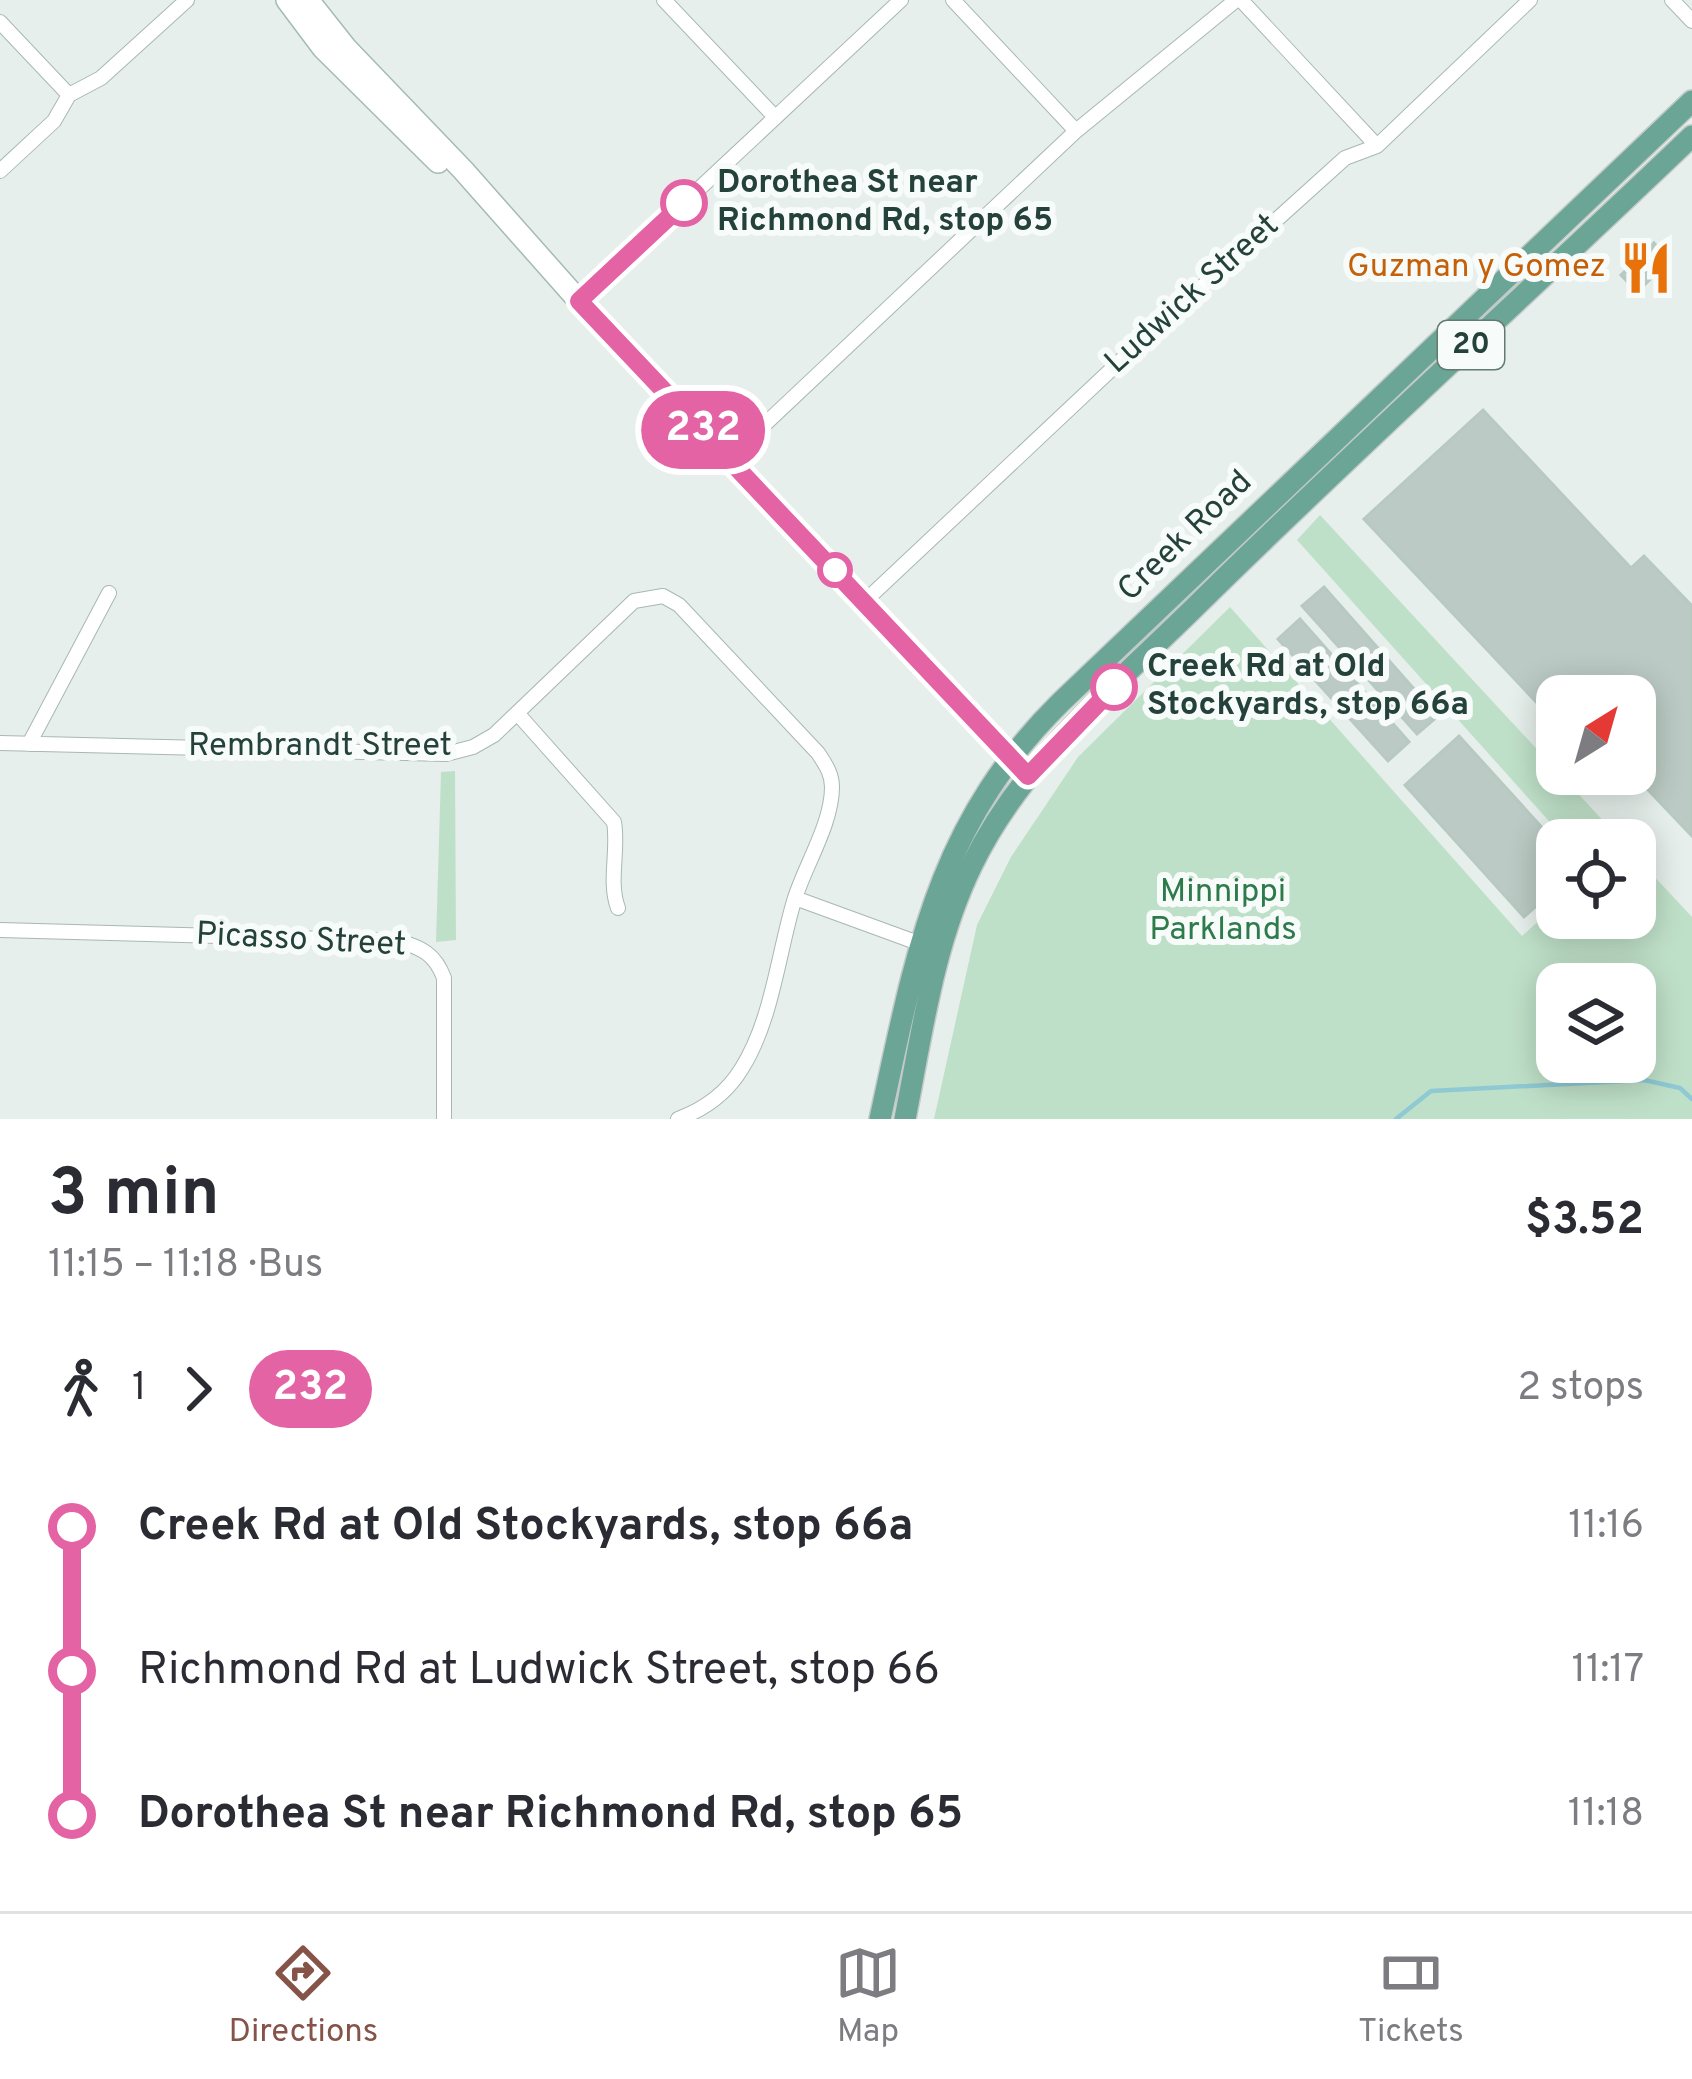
<!DOCTYPE html>
<html lang="en">
<head>
<meta charset="utf-8">
<style>
	:root { --surface:#fff; --page:#f2f2f3; --text:#2b2b33; --muted:#7c7c81; --line:#e1e1e2; --accent:#855347 }
	body { margin:0; font-family:Overpass,sans-serif; background:var(--page); color:var(--text); height:100vh; display:flex; flex-direction:column; font-size:45px; white-space:nowrap }
	* { box-sizing:border-box; margin:0 }
	p { font-size:39px; color:var(--muted) }
	.icon { flex:none; width:66px; height:66px; fill:none; stroke:currentColor; stroke-width:2; stroke-linecap:round; stroke-linejoin:round }
	.map { position:relative; height:1119px; overflow:hidden }
	.details { display:flex; flex-direction:column; background:var(--surface); flex:1 }
	.details>* { flex:none }
	.badge { padding:0 24px; border-radius:39px; font-size:42px; line-height:78px }
	.needle { width:78px; rotate:37deg }
	.tools { position:absolute; left:1536px; top:675px; display:grid; gap:24px }
	.tools a { display:grid; place-items:center; width:120px; height:120px; border-radius:24px; background:var(--surface); box-shadow:0 6px 30px #0003; font-size:60px }
	.map>.badge { position:absolute; translate:-50% -50%; box-shadow:0 0 0 6px #fff }
	.legs { display:flex; align-items:center; gap:18px; height:132px; padding:0 48px; font-size:39px }
	.legs p { margin-inline-start:auto }
	.headline { display:flex; align-items:center; justify-content:space-between; height:204px; padding:0 48px }
	h1 { font-size:66px; font-weight:700; line-height:90px }
	ul { padding:0 48px; list-style:none }
	li { display:flex; align-items:center; gap:42px; height:144px; font-size:45px }
	li i { display:grid; place-items:center; width:18px; height:100%; margin:0 15px; background:currentColor }
	li i::after { content:''; width:30px; height:30px; margin:-15px; border:9px solid; border-radius:50%; background:var(--surface) }
	li p { margin-inline-start:auto }
	li:first-child i { background:linear-gradient(#0000 50%,currentColor 0) }
	li:last-child i { background:linear-gradient(currentColor 50%,#0000 0) }
	.menu { display:flex; justify-content:space-around; align-items:center; height:168px; border-top:3px solid var(--line); background:var(--surface); font-size:33px; color:var(--muted) }
	.menu a { display:grid; justify-items:center; gap:6px }
	.menu .active { color:var(--accent) }
	.map>svg:first-child { display:block }
	.green { fill:#bfe0c8; fill-rule:evenodd }
	.lines { fill:none; stroke-linecap:round; stroke-linejoin:round }
	.stream { stroke:#8ec9d4; stroke-width:4.5 }
	.building { fill:#bbcac4; stroke:#b8c9c2; stroke-width:3 }
	.street-casing { stroke:#a8b8b2; stroke-width:16 }
	.secondary-casing { stroke:#a4bbb3; stroke-width:24 }
	.primary-casing { stroke:#c2cac8; stroke-width:24 }
	.street { stroke:#fff; stroke-width:14 }
	.secondary { stroke:#fff; stroke-width:21 }
	.primary { stroke:#6aa596; stroke-width:21 }
	.line-1-casing { stroke:#fff; stroke-width:27 }
	.line-1 { stroke:#e463a4; stroke-width:18 }
	.stop-1-dot { fill:#fff; stroke:#e463a4; stroke-width:6 }
	.labels { text-anchor:middle; dominant-baseline:central; stroke-width:12; stroke-linejoin:round; paint-order:stroke }
	.shield { fill:#f7fbf9; stroke:#637a73; stroke-width:3 }
	.shield-label { font-size:30px; font-weight:bold; fill:#24423a }
	.stop-label { font-size:33px; font-weight:bold; fill:#24423a; stroke:#f7fbf9; text-anchor:start }
	.food-label { font-size:33px; fill:#c56008; stroke:#f7fbf9; text-anchor:end }
	.street-label { font-size:33px; fill:#24423a; stroke:#f7fbf9 }
	.park-label { font-size:33px; fill:#2d7a4b; stroke:#f7fbf9 }
</style>
</head>
<body>
<div class="map">
<svg width="1692" height="1119" viewBox="0 0 1692 1119">
	<rect width="100%" height="100%" fill="#e6efeb"/>
	<path class="green" d="M1320 515 1621 840H1566L1297 540Z
		M1230 607 1522 936 1557 904V918H1635V856L1692 917V1119H934L977 925 1011 857 1078 757ZM1557 984H1635V1062H1557Z
		M455 771 456 940 436 942 441 772Z"/>
	<g class="lines">
		<path class="stream" d="M1396 1119 1431 1091 1644 1080 1680 1088 1692 1099"/>
	</g>
	<path class="building" d="M1654 243 1670 260 1637 292 1621 275Z
		M1483 410 1631 568 1644 556 1692 606V836L1633 774 1635 696H1557V724L1364 519Z
		M1324 587 1438 716 1417 734 1302 606Z
		M1300 619 1409 742 1388 761 1278 639Z
		M1459 736 1557 844V887L1524 917 1405 785Z"/>
	<g class="lines">
		<g class="street-casing">
			<path id="street" d="M664 0 775 117
				M953 0 1076 131
				M1241 0 1377 146
				M1672 0 1692 21
				M0 22 69 95
				M0 171 54 121 69 95 101 78 187 0
				M579 301 901 0
				M729 458 1076 131 1236 0
				M864 602 1132 350 1345 158 1377 146 1530 0
				M517 713 614 822C619 851 608 881 618 908
				M0 743 446 754 473 747 494 735 634 601 663 596 679 605 818 753C825 764 832 773 832 787 832 824 805 865 794 901 778 955 772 1020 742 1068 727 1093 705 1109 678 1119
				M29 744 109 593
				M795 898 921 944
				M0 930 399 941C422 948 435 954 444 978V1119"/>
		</g>
		<g class="secondary-casing">
			<path id="secondary" d="M287 0 323 48 438 162
				M308 0 346 48 463 170 579 301 1021 769"/>
		</g>
		<g class="primary-casing">
			<path id="primary" d="M880 1119C916 955 936 825 1061 702L1692 101
				M905 1119C922 1033 933 945 972 865 1022 761 1116 685 1197 605 1359 445 1528 293 1692 136"/>
		</g>
		<use href="#street" class="street"/>
		<use href="#secondary" class="secondary"/>
		<use href="#primary" class="primary"/>
	</g>
	<g class="lines">
		<g class="line-1-casing">
			<path id="line-1" d="M684 203 579 301 1028 776 1114 687"/>
		</g>
		<use href="#line-1" class="line-1"/>
	</g>
	<defs>
		<g id="restaurant-bare" transform="scale(4.14)"><path d="M-5-6h1v4h1v-4h1v4h1v-4h1v5L-1.5 .5V6h-2V.5L-5-1ZM5-6V6H3V1.5H1.5Q1.5-4 5-6Z" fill="#e8710a" stroke="#f7fbf9" stroke-width="2.5" paint-order="stroke"/></g>
	</defs>
	<g fill-rule="evenodd">
		<use href="#restaurant-bare" x="1646" y="268"/>
	</g>
	<g class="stop-1-dot">
		<circle cx="684" cy="203" r="21"/>
		<circle cx="835" cy="570" r="15"/>
		<circle cx="1114" cy="687" r="21"/>
	</g>
	<g class="labels">
		<rect class="shield" x="1438" y="321" width="66" height="48" rx="9"/>
		<g class="shield-label">
			<text x="1471" y="345">20</text>
		</g>
		<g class="stop-label">
			<text x="717" y="184">Dorothea St near<tspan x="717" dy="38">Richmond Rd, stop 65</tspan></text>
			<text x="1147" y="668">Creek Rd at Old<tspan x="1147" dy="38">Stockyards, stop 66a</tspan></text>
		</g>
		<g class="food-label">
			<text x="1606" y="268">Guzman y Gomez</text>
		</g>
		<g class="street-label">
			<text transform="translate(1193 295) rotate(-42)">Ludwick Street</text>
			<text transform="translate(1186 537) rotate(-44)">Creek Road</text>
			<text x="320" y="747">Rembrandt Street</text>
			<text transform="translate(301 941) rotate(3)">Picasso Street</text>
		</g>
		<g class="park-label">
			<text x="1223" y="893">Minnippi<tspan x="1223" dy="38">Parklands</tspan></text>
		</g>
	</g>
</svg>
<div class="tools">
<a><svg class="needle" viewBox="-14 -14 28 28"><path d="M0-13l5 13h-10z" fill="#e53935"/><path d="M0 13l5-13h-10z" fill="#7c7c81"/></svg></a>
<a><svg class="icon" aria-label="locate" viewBox="0 0 24 24"><circle cx="12" cy="12" r="6"/><path d="M12 2v4M12 18v4M2 12h4M18 12h4"/></svg></a>
<a><svg class="icon" aria-label="layers" viewBox="0 0 24 24"><path d="M12 4l9 5-9 5-9-5zM3 14l9 5 9-5"/></svg></a>
</div>
<b class="badge" style="left:703px;top:430px;background:#e463a4;color:#fff">232</b>
</div>
<section class="details">
<div class="headline"><div><h1>3 min</h1><p>11:15 – 11:18 · Bus</p></div><b>$3.52</b></div>
<div class="legs"><svg class="icon" aria-label="walk" viewBox="0 0 24 24"><circle cx="13" cy="4" r="2"/><path d="M13 8l-2 6 4 7M11 14l-3 7M7 12l3-4h3l4 4"/></svg>1<svg class="icon" aria-label="forward" viewBox="0 0 24 24"><path d="M9 5l7 7-7 7"/></svg><b class="badge" style="background:#e463a4;color:#fff">232</b><p>2 stops</p></div>
<ul>
<li><i style="color:#e463a4"></i><b>Creek Rd at Old Stockyards, stop 66a</b><p>11:16</p></li>
<li><i style="color:#e463a4"></i><span>Richmond Rd at Ludwick Street, stop 66</span><p>11:17</p></li>
<li><i style="color:#e463a4"></i><b>Dorothea St near Richmond Rd, stop 65</b><p>11:18</p></li>
</ul>
</section>
<nav class="menu">
<a class="active"><svg class="icon" aria-label="directions" viewBox="0 0 24 24"><path d="M12 3l9 9-9 9-9-9zM9 14v-3h6M13 9l2 2-2 2"/></svg>Directions</a>
<a><svg class="icon" aria-label="map" viewBox="0 0 24 24"><path d="M3 6l6-2 6 2 6-2v14l-6 2-6-2-6 2zM9 4v14M15 6v14"/></svg>Map</a>
<a><svg class="icon" aria-label="tickets" viewBox="0 0 24 24"><path d="M3 7h18v10H3zM15 7v10"/></svg>Tickets</a>
</nav>
</body>
</html>
